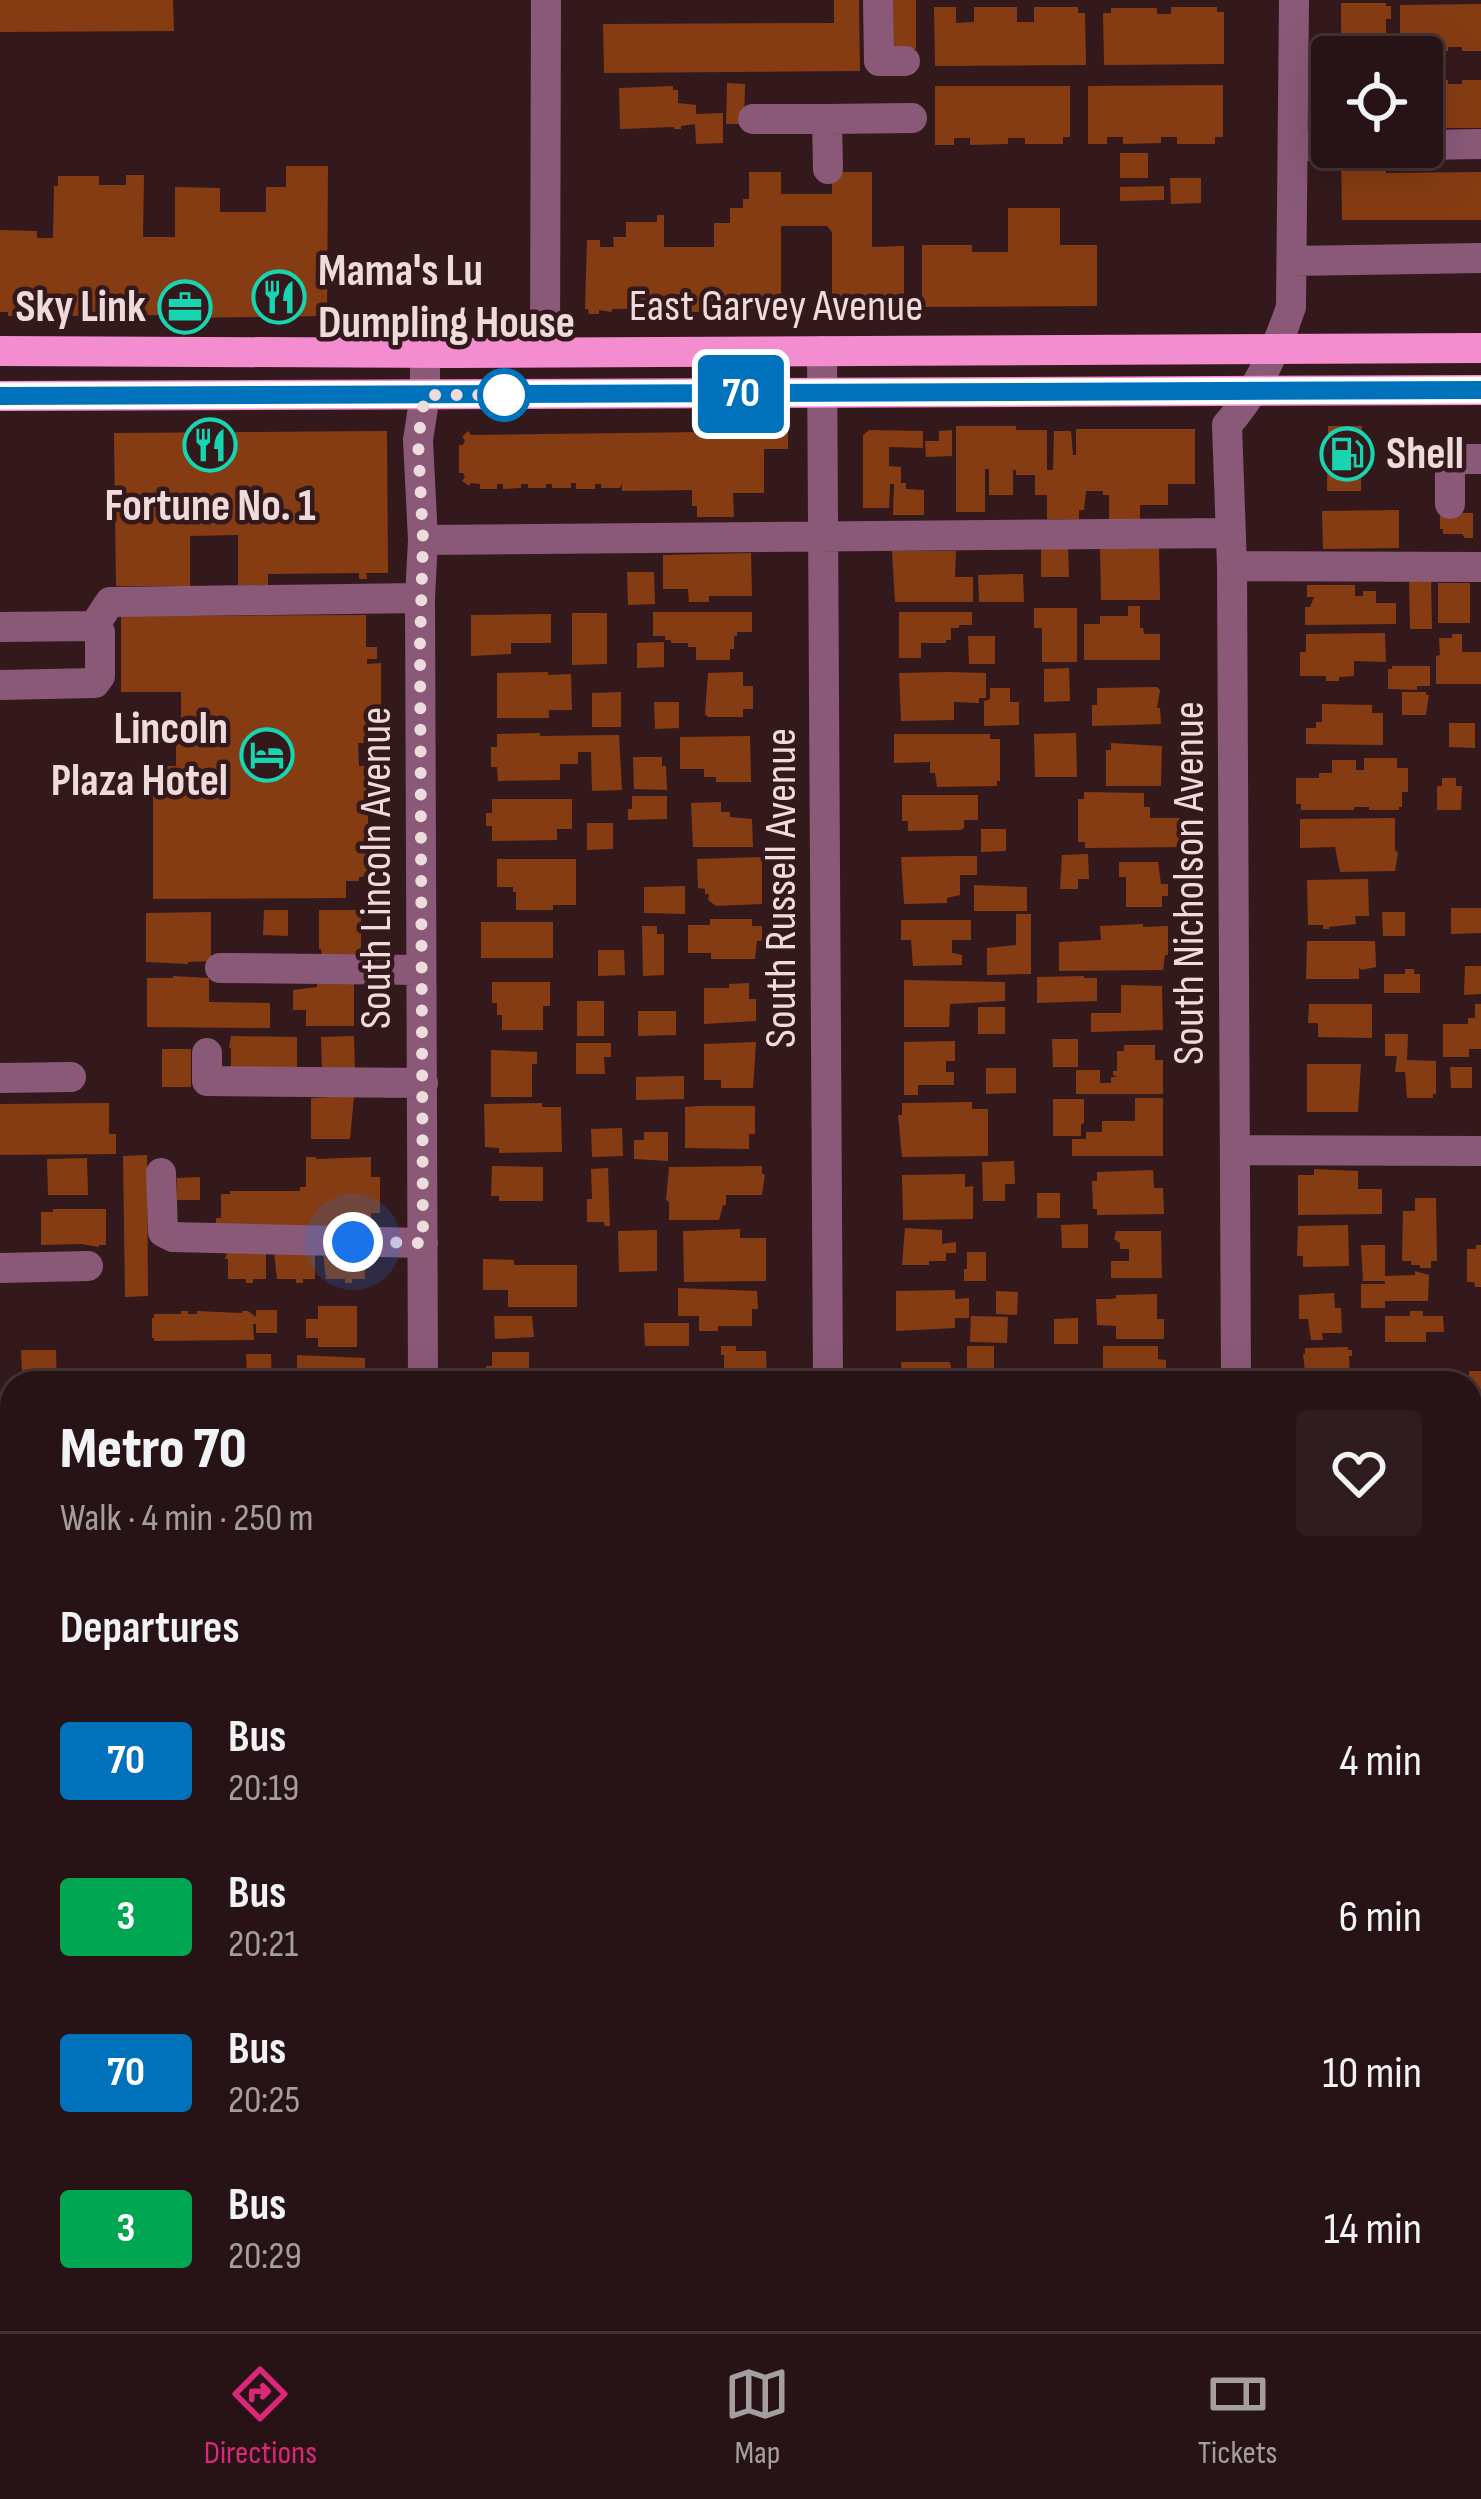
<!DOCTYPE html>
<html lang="en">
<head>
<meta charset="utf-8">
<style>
	:root { --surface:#271315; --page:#2f1c1e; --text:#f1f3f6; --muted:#a49ea0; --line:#433234; --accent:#db2777 }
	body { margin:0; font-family:"Sofia Sans Condensed",sans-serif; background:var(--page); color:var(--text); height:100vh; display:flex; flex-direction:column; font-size:45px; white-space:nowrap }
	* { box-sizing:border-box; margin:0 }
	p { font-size:39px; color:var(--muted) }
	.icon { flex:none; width:66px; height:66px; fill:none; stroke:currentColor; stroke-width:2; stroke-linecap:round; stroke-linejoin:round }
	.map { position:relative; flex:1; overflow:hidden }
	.sheet { position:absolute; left:0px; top:1371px; width:1482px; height:960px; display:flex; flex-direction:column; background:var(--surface); border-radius:36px 36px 0 0; box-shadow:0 12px 48px #0002,0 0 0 3px var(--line) }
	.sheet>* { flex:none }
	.badge { padding:0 24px; border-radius:9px; font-size:42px; line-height:78px }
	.controls { position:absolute; left:1311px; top:36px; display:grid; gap:24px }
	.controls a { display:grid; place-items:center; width:132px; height:132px; border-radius:12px; background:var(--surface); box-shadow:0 12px 48px #0002,0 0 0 3px var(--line); font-size:60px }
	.you { position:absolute; width:60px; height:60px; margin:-30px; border:9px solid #fff; border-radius:50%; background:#1a73e8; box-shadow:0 0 0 18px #1a73e833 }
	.map>.badge { position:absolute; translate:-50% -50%; box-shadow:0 0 0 6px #fff }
	h2 { padding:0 60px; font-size:45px; line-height:108px }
	.round { display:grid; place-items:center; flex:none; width:126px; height:126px; border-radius:12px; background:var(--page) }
	.overview { display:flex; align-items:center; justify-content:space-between; height:204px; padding:0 60px }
	h1 { font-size:57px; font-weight:800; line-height:90px }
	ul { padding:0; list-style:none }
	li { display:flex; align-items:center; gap:36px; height:156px; padding:0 60px }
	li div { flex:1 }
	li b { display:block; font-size:45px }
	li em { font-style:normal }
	li .badge { min-width:132px; font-weight:700; text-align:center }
	.tab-bar { display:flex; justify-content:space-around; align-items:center; height:168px; border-top:3px solid var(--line); background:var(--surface); font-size:33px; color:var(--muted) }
	.tab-bar a { display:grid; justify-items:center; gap:6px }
	.tab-bar .current { color:var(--accent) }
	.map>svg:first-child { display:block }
	.building { fill:#863c13 }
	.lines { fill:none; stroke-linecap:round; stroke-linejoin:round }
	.minor { stroke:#8a5978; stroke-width:30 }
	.major { stroke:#f38dd0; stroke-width:30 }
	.line-casing { stroke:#fff; stroke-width:27 }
	.line { stroke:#0072bc; stroke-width:18 }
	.walk { stroke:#eedbdc; stroke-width:12; stroke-dasharray:0 21.6 }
	.stop-dot { fill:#fff; stroke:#0072bc; stroke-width:6 }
	.labels { text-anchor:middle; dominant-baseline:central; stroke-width:9; stroke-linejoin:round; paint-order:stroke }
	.poi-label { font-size:45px; font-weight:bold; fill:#eedbdc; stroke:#34191c; text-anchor:start }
	.street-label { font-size:45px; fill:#eedbdc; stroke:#34191c }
</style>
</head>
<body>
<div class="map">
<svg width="1481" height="2331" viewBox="0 0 1481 2331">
	<rect width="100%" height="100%" fill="#34191c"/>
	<path class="building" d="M0 0H173L174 31 0 32Z
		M834 0H859L860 71 604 73 603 24 834 23Z
		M890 0H916V49H891Z
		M1341 3H1386V6H1391V19H1386V37H1389L1386 57H1341Z
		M1481 4V51H1462V47H1448V51L1400 52V5Z
		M934 7H956V23L974 22V7H1017V22H1034V7H1078V13H1085L1086 65 935 66Z
		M1171 7H1217V12H1224V64L1104 65 1103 13H1111V8H1157V14H1171Z
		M1422 80H1448V84H1462V80H1481V128H1422Z
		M727 83 745 84 744 124H726Z
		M1223 85V137H1215V144H1177V137H1161V143L1123 144V137H1107V144H1088V86Z
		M673 86V90H678V103L696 105V114L723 113V143L696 144 695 124 681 126V129H674V127L620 129 619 88Z
		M935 86H1070V137H1063V144H1025V138H1008V144L970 145V138H954V145H935Z
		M1120 153H1148V178H1120Z
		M1341 154H1386V173L1481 172V220H1342Z
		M286 166H328L327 316 176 318V315L53 316V312H49V316H37V311H34V316H8V312H0V230L37 231V238H53L54 186H58V176H99V185H126V175H144L143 237H175V187L220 188V212H266V187H286Z
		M749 172H781V194H832V175L839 172H872V247L904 246V307H839V302L832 296V232L827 226H781V308H749V312H721V309H716V312H691V308L612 309V312L599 310V314H589L588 309H585L587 240H600V247H614L613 237H626V222H657V215H664V247H714V223H730V208H743V199H749Z
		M1170 178H1201V203L1171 204Z
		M1164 186V200L1120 201V187Z
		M1008 208H1060V245H1097V306L922 307V245H972V252H1008Z
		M956 426H1016V430H1047V470H1053L1054 431H1071L1073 455H1076V429H1195V484H1168V505H1140V519H1109V495H1103V491H1086L1084 510H1079V519H1047V495H1035V475H1016V470H1013V495H989V469H985V512H956Z
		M1328 426H1362L1361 491H1327Z
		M869 430 923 431V448L889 447V466L901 467V483H906V489L924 490V515H893L894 484H890L889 508H863V435Z
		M952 430V456L926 457 925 441H939V431Z
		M387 431 388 573H366L367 579H359V573L268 574V585H238V535L190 536V586H116L114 433Z
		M468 431 471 435 788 431V449H764V493H733L734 517H697V506H692V490L622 491V483L620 488H601V484H595V489H576V483H571V488H552V484H546V488H528V484H521V488L503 489V484H497V489H480V484L471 483 469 486 462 481 465 477 463 473H459V445H463L465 440 462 437Z
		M1399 510V548L1323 549 1322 511Z
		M1440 513H1473V538H1465L1462 534H1443V529H1440Z
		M1159 546 1160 600H1101L1100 548Z
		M1041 548H1068L1069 577H1041Z
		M892 551H956L955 577H973V602H895Z
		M751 553 752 596H709V602H689L688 589H663V555Z
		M627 572H654L655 604 628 605Z
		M1023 574 1024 602H979L978 575Z
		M1409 576H1431L1432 629H1410Z
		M1438 583H1470V623H1438Z
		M1307 585H1355V596H1363V591H1376V603H1396V624L1305 625V607H1310L1314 597H1307Z
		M1128 606H1140V628H1143L1144 634H1160V660H1084V624H1100V616H1128Z
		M1034 608H1077V662H1042V628H1034Z
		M653 612H752V632H737V636H734V649H730V660H696V647H688V643H671V640H665V636H653Z
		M899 612H972V625H959V628H951V640H946V643H921V658H899Z
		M572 613H607V664L572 665Z
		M551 614V643H511V654L471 656V615Z
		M366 615V647H377V659H367V664L381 663V743H358L359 766H368V876L359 877V881H346V898L153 899V766H176V744H181V692H121V616Z
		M1385 633 1386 662 1354 661V676L1339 677V681H1326V676H1300V652H1306V634Z
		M1452 634H1462V652H1481V684H1436V656L1440 655 1439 638H1452Z
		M968 636H995V664H969Z
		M664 642V667L637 668V643Z
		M1392 666H1430V686H1417V690L1388 689V669H1392Z
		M1069 668 1070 701 1044 702V669Z
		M548 672V675L571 674 572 710H549V718H497V673Z
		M743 672V686H753V709H743V717H708L705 714 708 673Z
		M946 672 986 673V698H979V703L954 702V720L901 721 899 673Z
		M1157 687 1160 690 1157 708H1160L1161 724 1092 726V705H1097V688Z
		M990 688H1010V702H1019V725L984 726V701L990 699Z
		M621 692V727H592V693Z
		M1402 692H1426V695H1429L1426 715H1402Z
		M654 702H679V728L655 729Z
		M1322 704 1372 705V713H1383V745L1306 744V728H1316V722H1322Z
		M1449 723H1475V748L1449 747Z
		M540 733V736L619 735 622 790 592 791 591 752H578V764H560V780L498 781 497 767H491V747H497V734Z
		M1076 733 1077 777H1035L1034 734Z
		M894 734H990V739H1000V781H997V786L937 787 935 773H930V762L894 763Z
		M750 736 751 782H716V777H704V769H680V737Z
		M1111 743 1162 746 1161 786H1106V750H1111Z
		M633 757H662V766H666L667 790 634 789Z
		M1364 758H1397V768H1408V792H1402V807H1399V810H1369V807H1354V810H1301V804H1296V778H1319V773H1332V760H1356V770H1364Z
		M1442 778H1456V786H1462L1461 810H1437V786H1442Z
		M1084 792 1144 793V807H1150V818H1187V847L1085 848V842H1078V799H1084Z
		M902 795H978V820H964V828L961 830 908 831V821H902Z
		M632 796H667V819L628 820V809H632Z
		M492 799H572V829H557V840L492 841V826H486V813H492Z
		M721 802V812H730V817L752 819 753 847H693L691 803Z
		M1395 818V850L1398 853 1395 871 1340 872 1335 847 1300 848V819Z
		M587 823H613V849L587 850Z
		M981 829H1006V851L981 852Z
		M1088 854 1089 879H1078V889H1060L1062 855Z
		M956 856H977V875H960V895L947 898V903L904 904 901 857Z
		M762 857V904L716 906 708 900 709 894H705V889L698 888 697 859Z
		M497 859H576V905H553V910H516V892H513V887H497Z
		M1119 862H1158L1161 884H1168V896H1162V907H1126V877H1119Z
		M1368 879 1369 916H1355L1356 924 1329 927V929H1323V925H1308L1307 880Z
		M974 885 1027 887V911H974Z
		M685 886V914L644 913V887Z
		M1451 908H1481V933L1451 934Z
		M264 910H288V936L263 935Z
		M319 910H361V957L322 956 321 949H319Z
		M211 912V961L188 962V964L146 962V913Z
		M1382 912H1405V936H1383Z
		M1016 914H1031V974L987 975V948L1016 945Z
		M710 919H752V926H762V941H757L755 959H711V953H688V925H710Z
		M901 920H971V940H952V953L962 955V965L913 966 911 940H901Z
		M481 922H553V958H481Z
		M1143 924V927L1168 926V955H1165L1163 970 1059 971V942L1101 940 1100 926Z
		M642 926H657V934H664V975L643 976Z
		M1307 941H1375L1376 967 1361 970 1359 967V979H1306Z
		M598 950H624L625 975 598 976Z
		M1465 966H1481V994L1464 995Z
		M1405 969H1414V974H1420V993H1384V974H1405Z
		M173 976 209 978V1002L270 1003V1028L147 1027V978H173Z
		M1084 976V978H1097V1001L1037 1003V977Z
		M354 978V1026H306V1010H293V990L317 987V982Z
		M904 980 1005 982V1001L950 1004 949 1027H904Z
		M492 982H550V1006H543V1030H502V1015H497V1003H492Z
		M749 983V999H756V1021L704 1024V988H729V984Z
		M1121 985 1162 986 1163 1030 1091 1032V1013H1121Z
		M577 1001H604V1036H577Z
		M1309 1004H1372V1038L1318 1037V1023H1308Z
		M1475 1004H1481V1049H1469V1057H1443V1024H1468V1018H1475Z
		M978 1007H1005V1034H978Z
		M638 1011H676V1035L638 1036Z
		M1385 1034H1408L1407 1060 1436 1061V1094H1433V1098H1407L1405 1072H1395L1397 1056H1385Z
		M231 1036 297 1037V1070H231V1048H229Z
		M354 1036 355 1070H322L321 1037Z
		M1052 1039H1078V1067H1053Z
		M955 1041V1061H946V1072H954V1085H918V1095H904V1042Z
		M756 1042 753 1088H721V1080H704V1044Z
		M576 1043H611V1057H604L605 1074H576Z
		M1124 1045H1155V1060H1163V1094H1076V1070H1100V1083H1111V1077H1117L1113 1075V1071H1117V1051H1124Z
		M162 1049H191V1087H162Z
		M491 1050 537 1052V1064H532V1097H491Z
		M1307 1064H1361L1358 1112H1307Z
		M1450 1067H1472V1088H1451Z
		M986 1068H1016V1093L986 1094Z
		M684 1076V1099L636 1100V1077Z
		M354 1096 350 1139H311V1098Z
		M1135 1098H1163V1156H1072V1139H1086V1132H1102V1121H1135Z
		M1053 1099H1084V1123L1081 1124V1136H1053Z
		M972 1102V1109H988V1156L902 1157 898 1115H902V1103Z
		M109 1103V1134H116V1154L0 1155V1104Z
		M542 1103V1107H561L562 1152 499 1153V1148L485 1147 484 1104Z
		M700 1106H755V1134H749V1149L685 1148V1107Z
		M622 1128 623 1156 592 1157 591 1129Z
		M644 1132H668V1161L634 1159V1140H644Z
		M147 1155 148 1296 125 1297 123 1156Z
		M306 1157H316V1159L371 1157V1177H380V1213H371V1233H216V1218H221V1194H230V1191H300V1187H306Z
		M87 1158 88 1195H48L47 1159Z
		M1014 1161 1015 1184H1005V1201H983L982 1162Z
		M492 1166 543 1167V1201H499V1196H491Z
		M762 1166V1173L765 1175 762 1195H726V1205H723L719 1220H669V1202L666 1200 669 1167Z
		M608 1168 610 1226H605L604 1222H587V1199H592L591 1169Z
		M1314 1169 1358 1171V1189H1382V1214L1298 1215V1175H1314Z
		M1153 1170 1154 1188H1163L1164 1214 1097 1215V1209H1093L1092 1181H1097V1172Z
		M965 1174V1187L973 1186V1219L903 1220 902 1175Z
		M200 1177V1200H177V1178Z
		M1037 1193H1060V1218H1037Z
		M1415 1198H1436L1437 1261H1431V1268H1420V1265H1411V1261H1402L1403 1211H1415Z
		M53 1209H106V1245H99V1247L81 1244 41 1245V1212H53Z
		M1088 1224V1248H1062L1061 1225Z
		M1348 1225 1349 1266 1303 1267V1256H1297L1298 1226Z
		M905 1228 942 1230V1244L956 1242V1253H946V1261H929V1265H902Z
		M740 1229V1238H766V1281L684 1282 683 1231Z
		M657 1230V1271L619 1272 618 1231Z
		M1116 1231H1161L1162 1278H1111V1261H1129V1249H1120V1243L1114 1239Z
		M1361 1245H1385V1276L1415 1275V1271L1429 1275 1428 1301H1385V1308H1361V1284H1385V1281H1363Z
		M1476 1245H1481V1287H1475L1474 1282H1467V1249H1476Z
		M266 1249V1279H253V1283H246V1279H228V1259H225L228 1250Z
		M315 1249V1279H303V1283H296V1279H277L274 1253Z
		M364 1249 365 1279H352V1283H345V1279H326L323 1253Z
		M967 1252H986V1281H964V1269H967Z
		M483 1259 514 1260V1265H577V1307H508V1290H483Z
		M678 1288 757 1291 758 1309H752V1326H718V1331H699V1316H678Z
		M955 1290V1299L969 1298V1318H955V1328L896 1331V1291Z
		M996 1291 1018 1292 1017 1315 996 1314Z
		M1334 1293 1335 1308H1341L1342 1333H1322L1323 1340H1311L1308 1319H1299V1295Z
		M1157 1294V1319H1164V1339H1116V1326L1097 1325 1096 1299H1111L1116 1298V1295Z
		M318 1306H357V1347H318V1338H306V1319H318Z
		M256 1310H277V1333H256V1324H253L254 1340 154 1341V1338H152V1318H154V1314H181V1311H188V1314H197V1311L242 1313V1311H248L256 1317Z
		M1410 1311H1423V1316H1443L1444 1332H1426V1342H1385V1316H1410Z
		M494 1316H532L534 1337 495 1339Z
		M971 1316 1008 1317 1007 1343 970 1342Z
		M1078 1318V1344H1054V1319Z
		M644 1323H689V1346H645Z
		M721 1346H736V1351H766L767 1383H724V1355H721Z
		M967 1346H994V1374L967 1375Z
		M1103 1346H1158V1359L1166 1360V1375H1158V1383H1103Z
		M1348 1347V1350H1352V1356H1349L1350 1383 1306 1382 1303 1354H1305V1348Z
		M21 1350H56L57 1383H22V1377H19V1372H22Z
		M492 1352H529V1383H491V1378H486V1366H492Z
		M246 1354H271L272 1382 247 1383Z
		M297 1355 365 1358V1383H297Z
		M901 1362H950L954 1383H902Z
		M1035 1368 1071 1369 1070 1383H1035Z
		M200 1371H240V1383H190V1373H200Z
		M1390 1371H1459V1383H1390Z
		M1469 1371H1481V1419H1470Z
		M1475 1446H1481V1499H1476Z
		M5 1475H12V1509H5Z
		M1474 1638H1481V1677H1474Z
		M0 1747H12V1792H0Z
		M3 1798H12V1849H0V1800Z
		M0 1856H12V1880H0Z
		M0 1926 5 1928 2 1938 12 1941 1 1980Z
		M0 2019 12 2026V2052L0 2072Z
		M0 2086 12 2093V2141L7 2150 0 2146Z
		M125 2319H204V2326H175V2330H144Z
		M278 2319 373 2321V2331H278Z
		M505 2319H541V2331H505Z
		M572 2319H600V2329H572Z
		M624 2319H662V2331H624Z
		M709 2319H907V2331L880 2330V2326L760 2327V2331L709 2330Z
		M1058 2319H1124V2329H1058Z
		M1163 2319H1232L1233 2329H1163Z"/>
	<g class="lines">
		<path class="minor" d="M878 0 879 61H905
			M753 119H827
			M1422 145 1481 144
			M1294 146H1332
			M828 169 827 119 912 118
			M1292 261 1481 258
			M822 351 828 1383
			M545 352 546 0
			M1450 504V459H1481
			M423 540 1231 533
			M1232 566 1481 567
			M94 626 110 602 420 598
			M0 627 94 626 100 632V676L95 683 0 685
			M220 968 421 970
			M207 1053V1081L423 1083
			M0 1078 71 1077
			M1236 1150 1481 1151
			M161 1173 163 1232 173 1237 423 1243
			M0 1268 88 1266
			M423 1383 420 598 423 540 418 440 425 395V353
			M1236 1383 1232 566 1227 425C1256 392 1277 349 1291 307L1294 0
			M1470 1570H1481
			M0 1574H12
			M1470 2303H1481
			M429 2319V2331
			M975 2319V2331"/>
		<path class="major" d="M0 351 452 353 1481 348
			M0 396 1481 390"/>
	</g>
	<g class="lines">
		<g class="line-casing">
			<path id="line" d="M0 396 1481 390"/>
		</g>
		<use href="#line" class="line"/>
		<path class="walk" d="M353 1242 423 1243 420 644 423 540 418 440 425 395H504"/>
	</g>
	<defs>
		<g id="restaurant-ring" transform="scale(2.7)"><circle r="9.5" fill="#34191c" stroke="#18d5b2" stroke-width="1.5"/><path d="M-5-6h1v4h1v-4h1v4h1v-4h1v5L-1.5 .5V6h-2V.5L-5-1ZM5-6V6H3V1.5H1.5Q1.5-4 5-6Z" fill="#18d5b2"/></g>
		<g id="office-ring" transform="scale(2.7)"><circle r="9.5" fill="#34191c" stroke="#18d5b2" stroke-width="1.5"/><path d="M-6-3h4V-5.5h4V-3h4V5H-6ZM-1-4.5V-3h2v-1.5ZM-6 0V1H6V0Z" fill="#18d5b2"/></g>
		<g id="fuel-ring" transform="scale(2.7)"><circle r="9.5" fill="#34191c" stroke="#18d5b2" stroke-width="1.5"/><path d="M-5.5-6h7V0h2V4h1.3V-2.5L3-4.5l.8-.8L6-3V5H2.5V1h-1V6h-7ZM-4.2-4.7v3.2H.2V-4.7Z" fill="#18d5b2"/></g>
		<g id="hotel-ring" transform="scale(2.7)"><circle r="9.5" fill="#34191c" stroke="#18d5b2" stroke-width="1.5"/><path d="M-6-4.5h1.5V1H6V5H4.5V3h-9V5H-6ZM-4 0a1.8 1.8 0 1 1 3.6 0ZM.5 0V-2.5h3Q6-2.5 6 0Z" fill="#18d5b2"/></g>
	</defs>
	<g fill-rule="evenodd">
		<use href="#restaurant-ring" x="279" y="297"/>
		<use href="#office-ring" x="185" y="307"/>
		<use href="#restaurant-ring" x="210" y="445"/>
		<use href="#fuel-ring" x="1347" y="454"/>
		<use href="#hotel-ring" x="267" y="755"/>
	</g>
	<circle class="stop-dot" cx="504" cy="395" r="24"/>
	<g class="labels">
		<g class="poi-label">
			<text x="318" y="271">Mama's Lu<tspan x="318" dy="52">Dumpling House</tspan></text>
			<text x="146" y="307" text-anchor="end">Sky Link</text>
			<text x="1386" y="454">Shell</text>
			<text x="210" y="506" text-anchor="middle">Fortune No. 1</text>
			<text x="228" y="729" text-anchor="end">Lincoln<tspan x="228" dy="52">Plaza Hotel</tspan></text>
		</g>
		<g class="street-label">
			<text x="776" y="306">East Garvey Avenue</text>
			<text transform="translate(376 868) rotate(-90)">South Lincoln Avenue</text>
			<text transform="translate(1189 883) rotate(-90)">South Nicholson Avenue</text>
			<text transform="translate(781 888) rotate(-90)">South Russell Avenue</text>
		</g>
	</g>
</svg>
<div class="controls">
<a><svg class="icon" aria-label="locate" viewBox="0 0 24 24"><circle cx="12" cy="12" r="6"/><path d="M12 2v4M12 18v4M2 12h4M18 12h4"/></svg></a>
</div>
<div class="you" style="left:353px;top:1242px"></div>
<b class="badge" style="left:741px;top:394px;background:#0072bc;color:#fff">70</b>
<section class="sheet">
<div class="overview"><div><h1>Metro 70</h1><p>Walk · 4 min · 250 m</p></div><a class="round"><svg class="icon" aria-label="heart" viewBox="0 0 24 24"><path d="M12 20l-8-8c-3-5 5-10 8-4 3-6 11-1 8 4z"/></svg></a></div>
<h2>Departures</h2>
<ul>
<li><span class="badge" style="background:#0072bc;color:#fff">70</span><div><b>Bus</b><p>20:19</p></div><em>4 min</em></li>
<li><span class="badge" style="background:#00a651;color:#fff">3</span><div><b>Bus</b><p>20:21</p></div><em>6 min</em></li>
<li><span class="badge" style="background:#0072bc;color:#fff">70</span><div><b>Bus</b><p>20:25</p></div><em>10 min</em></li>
<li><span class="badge" style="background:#00a651;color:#fff">3</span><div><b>Bus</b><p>20:29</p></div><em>14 min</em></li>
</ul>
</section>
</div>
<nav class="tab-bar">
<a class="current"><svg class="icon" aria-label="directions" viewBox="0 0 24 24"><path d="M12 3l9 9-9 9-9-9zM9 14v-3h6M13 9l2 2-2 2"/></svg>Directions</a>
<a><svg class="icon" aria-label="map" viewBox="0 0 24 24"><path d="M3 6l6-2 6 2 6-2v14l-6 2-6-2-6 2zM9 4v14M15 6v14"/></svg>Map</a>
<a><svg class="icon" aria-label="tickets" viewBox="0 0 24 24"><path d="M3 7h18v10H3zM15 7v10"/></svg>Tickets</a>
</nav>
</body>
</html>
